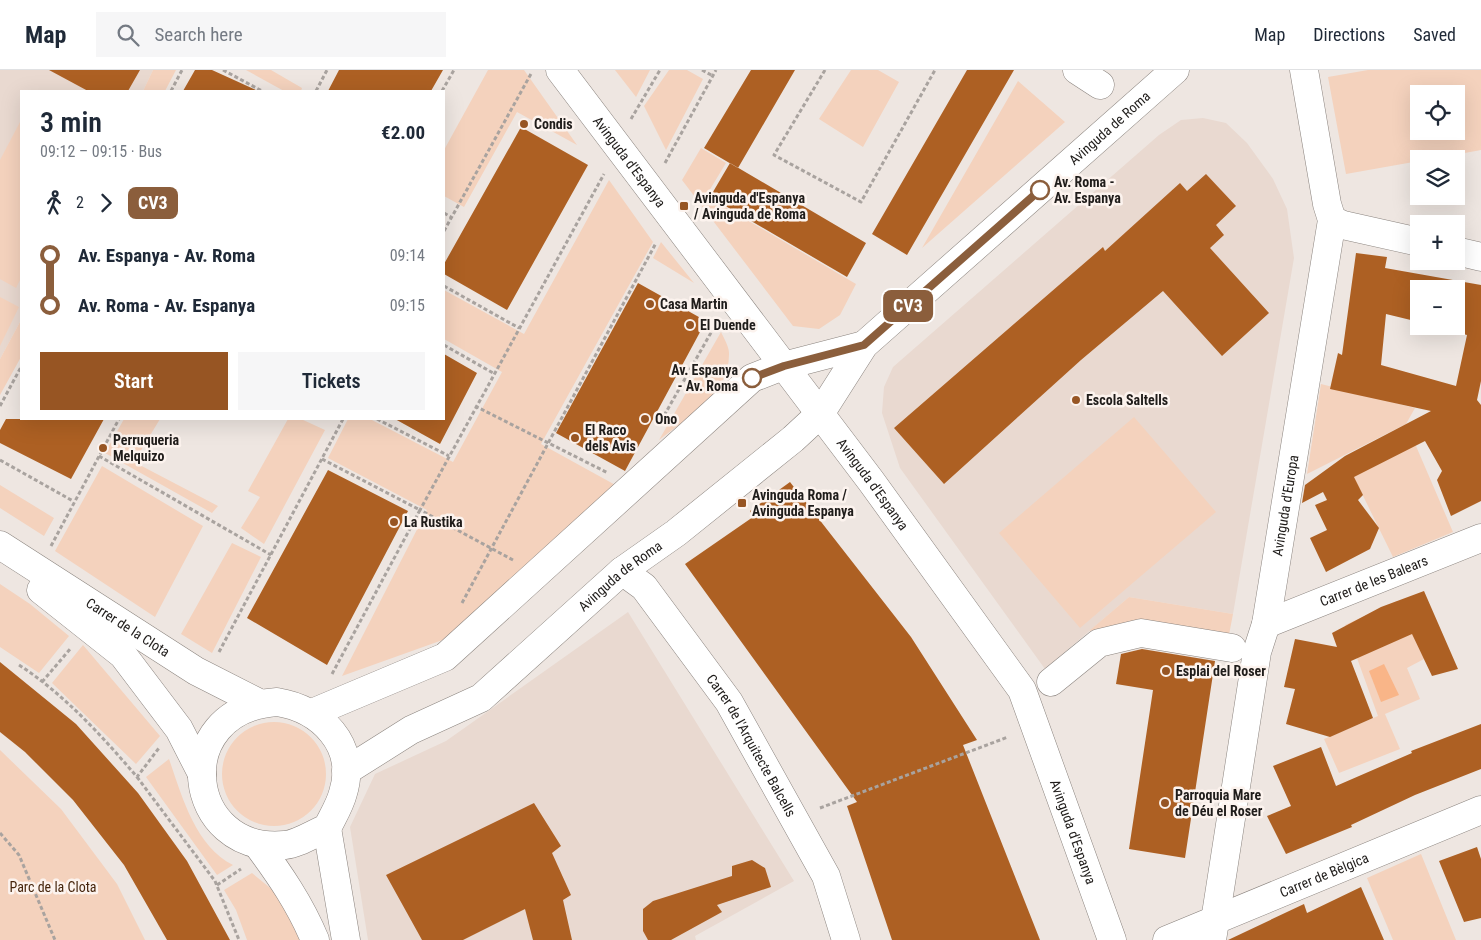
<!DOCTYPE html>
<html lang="en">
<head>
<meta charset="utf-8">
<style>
	:root { --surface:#fff; --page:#f6f6f7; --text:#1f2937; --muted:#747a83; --line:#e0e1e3; --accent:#975523 }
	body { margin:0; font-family:"Roboto Condensed",sans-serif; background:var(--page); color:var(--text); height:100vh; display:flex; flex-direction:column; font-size:19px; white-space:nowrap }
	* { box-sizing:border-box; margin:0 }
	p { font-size:16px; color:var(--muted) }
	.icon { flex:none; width:28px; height:28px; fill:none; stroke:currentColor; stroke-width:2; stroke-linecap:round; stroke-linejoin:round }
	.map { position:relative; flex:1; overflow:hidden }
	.side { position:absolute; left:20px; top:20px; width:425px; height:330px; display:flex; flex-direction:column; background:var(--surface); border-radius:0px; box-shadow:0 5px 20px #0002 }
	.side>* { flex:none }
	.badge { padding:0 10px; border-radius:8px; font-size:18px; line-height:32px }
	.tools { position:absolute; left:1410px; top:15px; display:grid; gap:10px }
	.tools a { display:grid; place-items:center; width:55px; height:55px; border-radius:0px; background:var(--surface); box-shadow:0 5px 20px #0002; font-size:25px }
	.map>.badge { position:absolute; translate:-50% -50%; box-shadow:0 0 0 2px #fff }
	.legs { display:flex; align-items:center; gap:8px; height:55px; padding:0 20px; font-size:16px }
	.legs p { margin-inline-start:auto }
	.summary { display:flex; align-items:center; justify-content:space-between; height:85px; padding:0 20px }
	h1 { font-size:28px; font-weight:600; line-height:38px }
	.action { display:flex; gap:10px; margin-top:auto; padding:10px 20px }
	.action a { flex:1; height:58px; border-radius:0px; background:var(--accent); color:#fff; font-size:20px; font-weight:600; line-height:58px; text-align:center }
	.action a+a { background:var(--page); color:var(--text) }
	ul { padding:0 20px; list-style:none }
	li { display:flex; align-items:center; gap:18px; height:50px; font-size:19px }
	li i { display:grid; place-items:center; width:8px; height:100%; margin:0 6px; background:currentColor }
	li i::after { content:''; width:12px; height:12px; margin:-6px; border:4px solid; border-radius:50%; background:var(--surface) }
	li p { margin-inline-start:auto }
	li:first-child i { background:linear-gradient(#0000 50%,currentColor 0) }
	li:last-child i { background:linear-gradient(currentColor 50%,#0000 0) }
	header { display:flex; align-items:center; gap:30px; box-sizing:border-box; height:70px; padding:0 25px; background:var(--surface); border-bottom:1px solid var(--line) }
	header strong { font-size:24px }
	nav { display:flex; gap:28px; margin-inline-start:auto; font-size:18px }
	.search { width:350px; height:45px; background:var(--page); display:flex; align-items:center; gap:12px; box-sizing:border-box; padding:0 18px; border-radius:0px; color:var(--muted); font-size:19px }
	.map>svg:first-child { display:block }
	.built { fill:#e9d9d0 }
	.green { fill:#f4d2bd; fill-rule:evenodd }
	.water { fill:#f9b588 }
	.building { fill:#ad6023; fill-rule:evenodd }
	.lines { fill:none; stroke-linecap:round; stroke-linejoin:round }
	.minor-casing { stroke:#8b847f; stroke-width:29 }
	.path { stroke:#a9a39f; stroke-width:3; stroke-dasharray:4 2.5; stroke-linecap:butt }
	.minor { stroke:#fff; stroke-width:28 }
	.line-1-casing { stroke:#fff; stroke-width:11 }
	.line-1 { stroke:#8b5e3c; stroke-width:8 }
	.poi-dot { fill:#975523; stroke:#fcf3ee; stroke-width:2 }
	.stop-1-dot { fill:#fff; stroke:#8b5e3c; stroke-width:2.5 }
	.labels { text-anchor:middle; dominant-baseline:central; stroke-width:5; stroke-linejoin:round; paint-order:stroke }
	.poi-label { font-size:14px; font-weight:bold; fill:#1f1c1a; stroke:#fcf3ee; text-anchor:start }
	.street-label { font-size:14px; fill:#1f1c1a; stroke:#fcf3ee }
	.stop-label { font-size:14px; font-weight:bold; fill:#1f1c1a; stroke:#fcf3ee; text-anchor:start }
	.park-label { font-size:14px; fill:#47260d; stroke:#fcf3ee }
</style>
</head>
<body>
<header>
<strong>Map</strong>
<div class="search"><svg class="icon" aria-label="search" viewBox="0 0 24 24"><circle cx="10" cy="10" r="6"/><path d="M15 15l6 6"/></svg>Search here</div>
<nav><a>Map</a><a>Directions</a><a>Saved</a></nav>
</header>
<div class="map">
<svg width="1481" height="870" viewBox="0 0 1481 870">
	<rect width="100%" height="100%" fill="#eee6e1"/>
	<path class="built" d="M0 0H153L143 21H21V250L0 289Z
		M1203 48 1226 53 1247 73 1273 109 1287 139 1294 188 1233 544 1129 527 1045 599 900 398 882 343 884 317 893 297 1159 65 1181 50Z
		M628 542 794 811 695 866 696 870H368L350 757 375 704 446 671Z"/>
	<path class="green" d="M153 0H176L165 21H143Z
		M246 0H271L302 18 301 21H284Z
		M488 0H524L577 75 517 42 464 137 444 126V80Z
		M615 0H650L636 27Z
		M669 0H687L703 9 666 80 644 36Z
		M851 0H878L899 12 863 77 819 49Z
		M1368 0H1481V80L1432 89H1419V91L1346 104 1328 7ZM1419 24H1456V61H1419Z
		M1018 11 1065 52 922 178Z
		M20 52 21 208 16 218 0 209V90Z
		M701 78 726 93 706 126 856 214 840 245 819 259 793 256 682 110Z
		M609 110 653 172 541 374 619 417 451 567 342 606 427 440 328 388 348 349H370L453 392 502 302 444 269V220L524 264Z
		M661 172 694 213 653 188Z
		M0 227 19 237 0 276Z
		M21 250V287L0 325V289Z
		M721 262C724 268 729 277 729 283 730 325 687 348 659 370Z
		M1321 314 1415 338 1406 354 1307 404Z
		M1134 347 1216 442 1080 558 999 463Z
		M124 349H160L134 392 218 436 212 443 105 383Z
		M288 349H301L325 360 264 474 241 458 260 427 248 421Z
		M1416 376 1453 462 1393 487 1344 387Z
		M102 396 203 456 155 547 55 481Z
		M0 415 54 448 44 466 0 438Z
		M232 473 261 487 212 583 181 564Z
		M0 514 30 534 69 566 39 603 0 577Z
		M1129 527 1233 544 1227 575 1123 555 1089 561Z
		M1397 531 1424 589 1407 598 1420 629 1385 644 1400 679 1339 703 1324 669 1378 646 1345 555Z
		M83 575 160 666 136 694 52 613Z
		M222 704a52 52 0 1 1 104 0a52 52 0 1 1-104 0Z
		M0 680 61 739 117 814 145 870H0Z
		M169 689C182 726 195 776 233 795L217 805 146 707Z
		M1421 784 1456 870H1393L1367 808Z
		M252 803 280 826 302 870H247L236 840 224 820Z"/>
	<path class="water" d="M1384 594 1399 625 1381 632 1369 601Z"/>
	<path class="building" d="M49 0H140L128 21H88Z
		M195 0H212L258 21H183Z
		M339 0H443L431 21H328Z
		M751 0H795L738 98 704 78Z
		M967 0H1014L907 185 872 164Z
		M521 57 588 95 507 240 444 204V194Z
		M730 93 866 173 847 207 710 127Z
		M1206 104 1236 136 1216 155 1224 165 1210 178 1269 243 1222 286 1163 221 1081 290 944 414 894 358 1103 177 1105 181 1180 113 1187 121Z
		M1356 183 1387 187 1385 198 1481 215V311L1477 330 1481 335V431L1451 446 1437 410 1442 401 1425 371 1354 407 1363 425 1358 430 1379 458 1370 479 1326 502 1310 468 1327 460 1315 435 1327 430 1323 422 1302 433 1305 415 1345 386 1431 341 1330 319 1338 283 1342 285ZM1419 219H1456V256H1433L1467 265 1456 316 1381 295 1386 244 1419 252Z
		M638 213 706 251 625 401 556 363Z
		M444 284 477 303 440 374 395 349H444Z
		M6 349H104L71 409 0 373V360Z
		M328 400 408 441 327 595 247 548Z
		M790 412 911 567 977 670 963 675 1040 870H892L847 736 857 732 685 494 753 447 750 441Z
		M1424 521 1458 599 1432 606 1412 564 1351 591 1373 648 1330 667 1286 654 1295 619 1284 617 1295 569 1337 577 1332 563 1381 537Z
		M1142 579 1215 591 1185 788 1129 779 1153 620 1116 614 1121 584Z
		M0 592 76 654 138 723 187 791 230 870H167L124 795 73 730 25 682 0 662Z
		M1481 654V699L1415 725 1351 755 1352 757 1286 784 1267 746 1291 736 1273 696 1321 677 1336 716 1412 683 1411 681Z
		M534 733 561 776 552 783 571 825 563 830 572 870H533L525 839 463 870H422L386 805Z
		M1477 777 1481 789V848L1464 852 1439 791Z
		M752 790 765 798 771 817 717 835 722 842 671 870H648L643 861V839L653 831 732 806V796Z
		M1361 817 1384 870H1228L1304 834 1307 843Z"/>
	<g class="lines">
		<g class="minor-casing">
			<g id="minor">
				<path id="s1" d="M560 0 871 411 1022 620 1112 870"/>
				<path d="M1077 0 1100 15"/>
				<path d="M1332 150 1343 155 1419 172"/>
				<path d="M1456 181 1481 187"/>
				<path id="s2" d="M0 475 196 601 259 633"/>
				<path id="s3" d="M622 501 644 517 729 632 826 806 846 870"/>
				<path d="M41 520 123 585 179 659 202 704"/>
				<path id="s4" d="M1266 554 1481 468"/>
				<path d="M1051 612 1099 573 1141 563 1232 578"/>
				<path d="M277 632C321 639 358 675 343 723 340 735 333 746 327 758 314 763 298 774 285 775 185 785 167 640 277 632Z"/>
				<path d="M312 643 445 587 752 308 783 296 864 275"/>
				<path id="s5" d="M346 701 411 660 481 628 622 501 676 463 793 369 820 344 864 275 1175 0"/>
				<path d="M327 758 346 870"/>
				<path d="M257 774C280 805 300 834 315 870"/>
				<path id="s6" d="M1167 870 1481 740"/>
				<path id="s7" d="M1212 870 1257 582 1266 554 1332 150 1327 134 1304 0"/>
			</g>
		</g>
		<path class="path" d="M223 0 262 21
			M702 0 713 6
			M825 0 774 85 861 132 935 0
			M171 21 182 0
			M316 21 327 0
			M442 21 454 0
			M631 49 660 0
			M665 93 716 0
			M444 143 451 147
			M444 161 532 2
			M444 216 519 258
			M444 275 493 303
			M0 336 21 297
			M475 336 608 403
			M377 349 449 386
			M661 351 717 252
			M99 386 271 485
			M322 389 420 440 332 604
			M0 390 73 431
			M51 476 119 349
			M513 490 420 440 604 104
			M462 533 656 173
			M219 582 343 349
			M19 595C64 624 103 667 137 707L159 678
			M42 612 71 578
			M137 707 215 811 239 870
			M820 738 1008 667
			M0 763 19 785 55 870
			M217 815 241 799"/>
		<use href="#minor" class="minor"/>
	</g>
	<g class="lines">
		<g class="line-1-casing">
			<path id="line-1" d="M752 308 784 296 864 275 1040 120"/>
		</g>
		<use href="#line-1" class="line-1"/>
	</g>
	<g class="poi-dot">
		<circle cx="524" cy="54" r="5"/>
		<rect x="679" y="131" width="10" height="10" rx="2.5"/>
		<circle cx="650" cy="234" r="5"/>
		<circle cx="690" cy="255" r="5"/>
		<circle cx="1076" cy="330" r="5"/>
		<circle cx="645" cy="349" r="5"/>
		<circle cx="575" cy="368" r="5"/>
		<circle cx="103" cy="378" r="5"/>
		<rect x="737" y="428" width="10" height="10" rx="2.5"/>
		<circle cx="394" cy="452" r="5"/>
		<circle cx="1166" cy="601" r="5"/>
		<circle cx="1165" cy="733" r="5"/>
	</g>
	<g class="stop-1-dot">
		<circle cx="1040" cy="120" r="9"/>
		<circle cx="752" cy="308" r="9"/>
	</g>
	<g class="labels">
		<g class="poi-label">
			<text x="534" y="54">Condis</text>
			<text x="694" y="128">Avinguda d'Espanya<tspan x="694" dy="16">/ Avinguda de Roma</tspan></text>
			<text x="660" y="234">Casa Martin</text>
			<text x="700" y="255">El Duende</text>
			<text x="1086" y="330">Escola Saltells</text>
			<text x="655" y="349">Ono</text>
			<text x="585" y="360">El Raco<tspan x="585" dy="16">dels Avis</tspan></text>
			<text x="113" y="370">Perruqueria<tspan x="113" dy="16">Melquizo</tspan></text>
			<text x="752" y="425">Avinguda Roma /<tspan x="752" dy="16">Avinguda Espanya</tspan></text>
			<text x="404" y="452">La Rustika</text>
			<text x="1176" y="601">Esplai del Roser</text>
			<text x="1175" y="725">Parroquia Mare<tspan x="1175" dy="16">de Déu el Roser</tspan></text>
		</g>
		<g class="street-label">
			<text stroke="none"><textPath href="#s5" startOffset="1006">Avinguda de Roma</textPath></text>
			<text stroke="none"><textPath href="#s1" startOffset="115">Avinguda d'Espanya</textPath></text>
			<text stroke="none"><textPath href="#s1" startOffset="519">Avinguda d'Espanya</textPath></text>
			<text stroke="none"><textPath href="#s7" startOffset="441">Avinguda d'Europa</textPath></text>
			<text stroke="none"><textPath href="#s5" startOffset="339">Avinguda de Roma</textPath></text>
			<text stroke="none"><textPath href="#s4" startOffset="116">Carrer de les Balears</textPath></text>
			<text stroke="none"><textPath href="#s2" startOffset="152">Carrer de la Clota</textPath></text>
			<text stroke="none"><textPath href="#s3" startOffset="219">Carrer de l'Arquitecte Balcells</textPath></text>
			<text stroke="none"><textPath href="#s1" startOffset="924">Avinguda d'Espanya</textPath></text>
			<text stroke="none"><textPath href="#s6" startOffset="170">Carrer de Bèlgica</textPath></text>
		</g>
		<g class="stop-label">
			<text x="1054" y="112">Av. Roma -<tspan x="1054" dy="16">Av. Espanya</tspan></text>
			<text x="738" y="300" text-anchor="end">Av. Espanya<tspan x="738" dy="16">- Av. Roma</tspan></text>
		</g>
		<g class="park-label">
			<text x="53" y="817">Parc de la Clota</text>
		</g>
	</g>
</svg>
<div class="tools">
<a><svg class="icon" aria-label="locate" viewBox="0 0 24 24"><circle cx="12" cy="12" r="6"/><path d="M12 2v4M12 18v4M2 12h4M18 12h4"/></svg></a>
<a><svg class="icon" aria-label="layers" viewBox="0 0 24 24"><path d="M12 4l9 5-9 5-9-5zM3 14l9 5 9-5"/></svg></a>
<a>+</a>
<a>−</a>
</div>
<b class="badge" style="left:908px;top:236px;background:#8b5e3c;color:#fff">CV3</b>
<section class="side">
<div class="summary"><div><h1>3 min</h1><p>09:12 – 09:15 · Bus</p></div><b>€2.00</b></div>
<div class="legs"><svg class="icon" aria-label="walk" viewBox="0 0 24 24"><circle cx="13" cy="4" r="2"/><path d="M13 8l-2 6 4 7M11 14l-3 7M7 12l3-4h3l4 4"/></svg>2<svg class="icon" aria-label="forward" viewBox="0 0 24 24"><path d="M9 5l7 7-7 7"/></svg><b class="badge" style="background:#8b5e3c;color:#fff">CV3</b></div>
<ul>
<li><i style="color:#8b5e3c"></i><b>Av. Espanya - Av. Roma</b><p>09:14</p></li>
<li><i style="color:#8b5e3c"></i><b>Av. Roma - Av. Espanya</b><p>09:15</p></li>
</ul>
<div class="action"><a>Start</a><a>Tickets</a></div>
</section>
</div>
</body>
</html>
